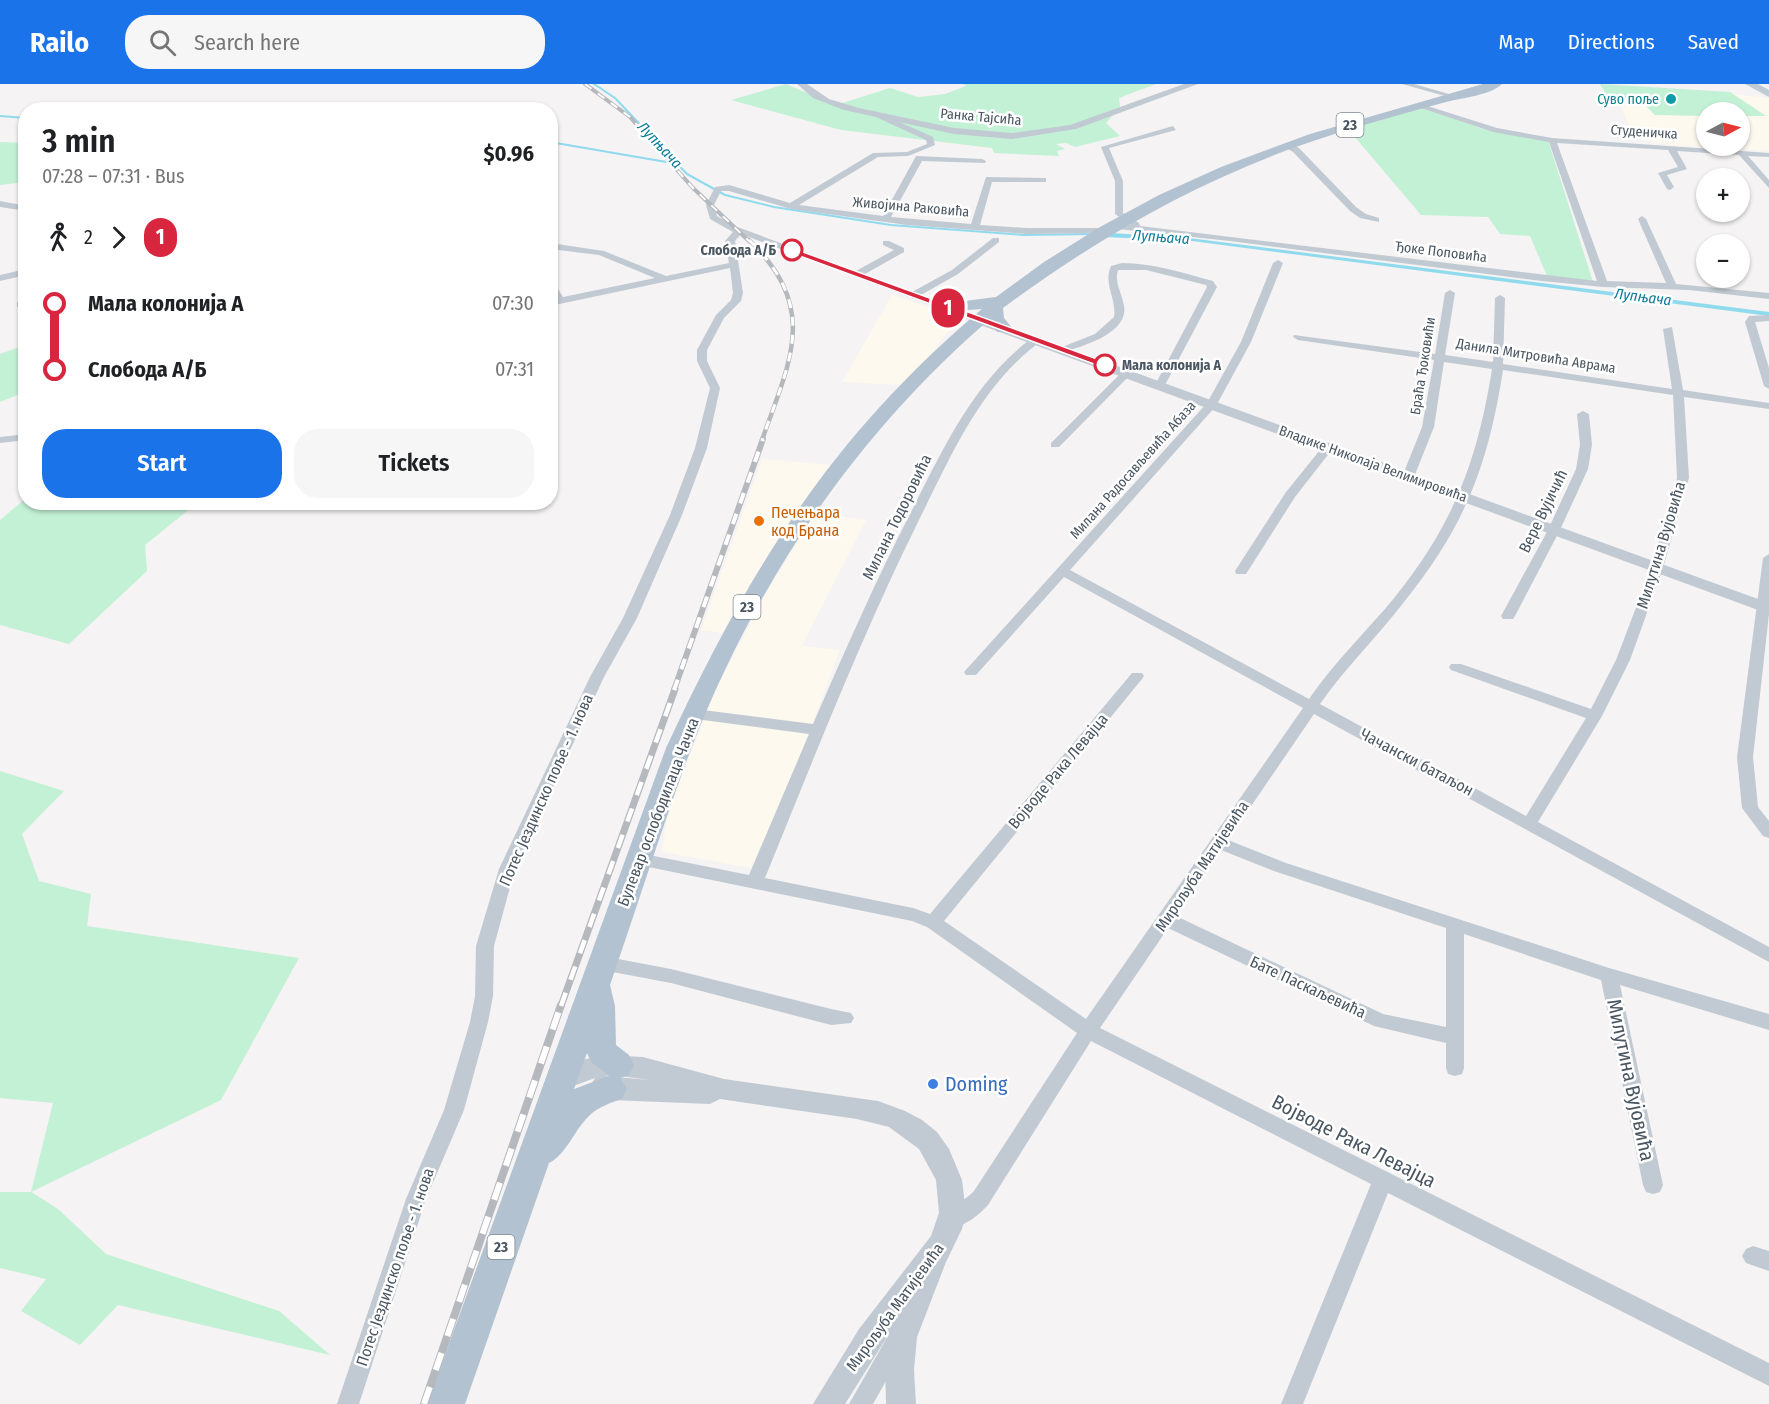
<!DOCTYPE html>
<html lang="en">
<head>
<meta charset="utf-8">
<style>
	:root { --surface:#fff; --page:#f6f6f6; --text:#202124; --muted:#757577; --accent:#1a73e8 }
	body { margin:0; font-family:"Fira Sans Condensed",sans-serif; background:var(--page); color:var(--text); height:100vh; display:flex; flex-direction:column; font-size:22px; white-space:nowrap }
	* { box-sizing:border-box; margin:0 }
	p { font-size:20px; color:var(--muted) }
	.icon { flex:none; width:33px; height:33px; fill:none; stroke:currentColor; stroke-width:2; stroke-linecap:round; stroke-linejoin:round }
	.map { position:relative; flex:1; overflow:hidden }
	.side { position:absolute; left:18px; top:18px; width:540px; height:408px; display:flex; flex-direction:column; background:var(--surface); border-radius:24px; box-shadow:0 2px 4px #0004 }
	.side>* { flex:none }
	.badge { padding:0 12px; border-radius:20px; font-size:21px; line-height:39px }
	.needle { width:39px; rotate:83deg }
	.controls { position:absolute; left:1696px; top:18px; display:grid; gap:12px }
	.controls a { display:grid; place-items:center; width:54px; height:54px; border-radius:50%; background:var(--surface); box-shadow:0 2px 4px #0004; font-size:30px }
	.map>.badge { position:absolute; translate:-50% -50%; box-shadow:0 0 0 3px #fff }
	.legs { display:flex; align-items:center; gap:9px; height:66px; padding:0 24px; font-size:20px }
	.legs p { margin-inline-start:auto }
	.summary { display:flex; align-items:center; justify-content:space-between; height:102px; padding:0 24px }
	h1 { font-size:33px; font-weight:600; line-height:45px }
	.button { display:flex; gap:12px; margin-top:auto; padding:12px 24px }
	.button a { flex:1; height:69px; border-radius:24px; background:var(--accent); color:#fff; font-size:24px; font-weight:600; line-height:69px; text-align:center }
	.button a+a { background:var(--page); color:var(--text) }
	ul { padding:0 24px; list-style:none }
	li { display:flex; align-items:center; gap:21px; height:66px; font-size:22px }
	li i { display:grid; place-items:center; width:9px; height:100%; margin:0 8px; background:currentColor }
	li i::after { content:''; width:15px; height:15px; margin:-8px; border:4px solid; border-radius:50%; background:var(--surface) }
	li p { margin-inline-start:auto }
	li:first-child i { background:linear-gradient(#0000 50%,currentColor 0) }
	li:last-child i { background:linear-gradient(currentColor 50%,#0000 0) }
	header { display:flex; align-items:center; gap:36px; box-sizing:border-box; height:84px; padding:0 30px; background:var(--accent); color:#fff }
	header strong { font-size:28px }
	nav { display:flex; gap:33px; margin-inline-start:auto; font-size:21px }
	.search { width:420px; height:54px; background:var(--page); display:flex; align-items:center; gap:15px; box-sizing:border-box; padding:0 21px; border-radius:24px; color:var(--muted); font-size:22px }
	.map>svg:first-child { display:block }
	.commercial { fill:#fdf9ef }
	.green { fill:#c3f1d5 }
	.water { fill:#90daee }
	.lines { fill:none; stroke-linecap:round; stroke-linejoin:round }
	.stream { stroke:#90daee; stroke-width:2 }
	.minor { fill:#c1cad2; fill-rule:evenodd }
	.tertiary { fill:#c1cad2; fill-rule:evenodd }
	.secondary { fill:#c1cbd6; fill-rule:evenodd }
	.primary { fill:#b3c2d1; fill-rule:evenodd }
	.rail-far4-casing { stroke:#b5b8bd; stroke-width:4 }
	.rail-far3-casing { stroke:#b5b8bd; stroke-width:4.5 }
	.rail-far2-casing { stroke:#b5b8bd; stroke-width:6 }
	.rail-far1-casing { stroke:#b5b8bd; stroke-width:7 }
	.rail-casing { stroke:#b5b8bd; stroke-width:8 }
	.rail-far4 { stroke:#fff; stroke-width:2; stroke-dasharray:8; stroke-linecap:butt }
	.rail-far3 { stroke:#fff; stroke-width:3; stroke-dasharray:9; stroke-linecap:butt }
	.rail-far2 { stroke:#fff; stroke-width:4; stroke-dasharray:11; stroke-linecap:butt }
	.rail-far1 { stroke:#fff; stroke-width:4.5; stroke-dasharray:14; stroke-linecap:butt }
	.rail { stroke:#fff; stroke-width:6; stroke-dasharray:18; stroke-linecap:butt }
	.line-1 { fill:#d7263d; stroke:#fff; stroke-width:1.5 }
	.culture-dot { fill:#0f9aa8; stroke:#fff; stroke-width:2 }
	.stop-1-dot { fill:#fff; stroke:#d7263d; stroke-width:3 }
	.food-dot { fill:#e8710a; stroke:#fff; stroke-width:2 }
	.shop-dot { fill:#3f7fe0; stroke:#fff; stroke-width:2 }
	.labels { text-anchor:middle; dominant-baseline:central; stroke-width:5; stroke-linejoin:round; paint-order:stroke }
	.far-culture-label { font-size:14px; fill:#0d838f; stroke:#fff; text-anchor:end }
	.far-street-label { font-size:14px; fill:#4a5661; stroke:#fff }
	.far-stop-label { font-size:14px; font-weight:bold; fill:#4a5661; stroke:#fff; text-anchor:end }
	.shield { fill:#fff; stroke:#808990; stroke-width:1.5 }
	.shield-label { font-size:15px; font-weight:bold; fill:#4a5661 }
	.far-water-label { font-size:15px; font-style:italic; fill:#0c7c9b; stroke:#fff }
	.street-label { font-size:16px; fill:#4a5661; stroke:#fff }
	.food-label { font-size:16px; fill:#c56008; stroke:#fff; text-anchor:start }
	.near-street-label { font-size:20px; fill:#4a5661; stroke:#fff }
	.near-shop-label { font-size:20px; fill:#366cbe; stroke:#fff; text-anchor:start }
</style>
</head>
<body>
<header>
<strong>Railo</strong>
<div class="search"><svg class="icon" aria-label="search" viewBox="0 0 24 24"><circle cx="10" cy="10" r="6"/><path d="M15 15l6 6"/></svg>Search here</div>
<nav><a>Map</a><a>Directions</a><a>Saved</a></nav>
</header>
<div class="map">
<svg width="1769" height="1320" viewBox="0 0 1769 1320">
	<rect width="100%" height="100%" fill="#f5f3f3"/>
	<path class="commercial" d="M1733 10 1769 14V67L1669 61 1634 54 1618 14 1639 15 1655 31 1707 32V62H1740V32L1765 31Z
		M892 211 926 222 947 237 949 246 928 275 900 301 842 298Z
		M762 375 830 381 725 549 701 546Z
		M815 429 866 436 802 562 840 566 791 696 751 784 662 768 668 727 716 605 766 509Z"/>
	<path class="green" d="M786 0 836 21 890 4 918 13 945 10 966 2 963 0H1156L1119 14 1120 23 1106 39 1120 52 1075 63 1066 59 1056 60 1065 65 1057 67 1059 72 994 69 992 64 841 46 731 16Z
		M1600 0 1730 8 1766 32H1740V28H1707V32L1655 31 1639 15 1608 14Z
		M1423 23 1483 45 1548 56 1593 198 1547 192 1530 152 1500 150 1488 133 1421 131 1348 45Z
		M0 58 25 59V98L0 101Z
		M25 261V308L0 318V270Z
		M25 415 26 418 197 419 145 461 147 487 69 560 0 541V436Z
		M0 687 64 707 22 750 39 797 91 810 87 842 299 874 221 1016 31 1108 58 1125 106 1170 279 1227 330 1271 118 1221 80 1261 21 1227 46 1195 0 1184V1108H31L53 1019 0 1014Z"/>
	<path class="water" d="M1111 149 1189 154 1769 228V232L1192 157 1104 153Z"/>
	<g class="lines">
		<path class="stream" d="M594 0 615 14 687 90 725 111 774 123 891 141 1024 151 1094 150
			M0 32 26 34
			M550 58 678 80"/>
		<path class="minor" d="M1402 0H1414L1456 12 1452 14Z
			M1418 19 1497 44 1552 54 1769 69V73L1748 72 1769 96V104L1739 71 1677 67 1687 85 1667 91 1674 103 1670 106 1667 105 1658 89 1678 83 1668 66 1557 59 1607 197 1666 199 1638 135 1642 132 1646 135 1676 200 1769 209V215L1689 206 1603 203 1542 197 1230 157 1108 144V148L1105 149 1027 150 907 141 791 125 729 107H721L714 121 717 132 732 141 856 187 894 166 883 161V157H889L904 164V168L865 190 912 208 952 186 993 154H999V158L958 190 921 211 982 235 973 237 741 150 735 157 743 209 741 217 724 234 707 266V277L720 304 707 364 682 431 637 534 604 593 515 785 494 862 493 912 488 938 464 1026 426 1115 359 1320H337L406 1115 444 1026 470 938 475 912 476 862 499 785 590 593 623 534 670 431 695 364 710 304 697 277V266L716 231 731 216 733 209 730 184 550 222V216L554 215 550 209V196L553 197 563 213 655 194 599 171 550 165V159L604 167 666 192 729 179 725 157 733 148 710 135 706 121 715 103 729 101 790 119 873 69 907 68 927 60 926 56 876 33 879 29 933 53 935 61 908 72 878 73 799 121 883 132 916 72 982 75 986 77 985 79 922 77 891 133 971 140 986 93 1043 94H1046V98H992L980 141 1027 144H1107V140L1110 139 1131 141 1115 130V97L1101 63 1173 42 1176 46 1109 64 1123 97V129L1139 139 1140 142 1597 197 1549 58 1493 48 1418 23Z
			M1285 59H1291L1299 64 1356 123 1366 130 1379 134V138L1360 134 1350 127 1293 68 1285 63Z
			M0 117 26 122V127L0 123Z
			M1278 176 1283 179 1251 258 1216 322 1070 486 1309 615C1334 578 1367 547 1395 513 1454 439 1477 378 1492 285L1444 278 1434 343 1414 393 1408 397 1402 393 1422 343 1434 276 1298 256 1293 253 1294 251 1435 270 1445 209 1450 206 1455 209 1445 271 1493 278 1495 214 1500 211 1505 214 1503 280 1672 305 1663 245 1672 243 1683 306 1769 319V325L1684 313 1689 394 1663 484 1630 576 1602 632 1538 738 1769 863V878L1314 630 1228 756 1286 779 1609 884 1769 930V946L1620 901 1663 1101 1660 1108 1653 1110 1646 1108 1643 1101 1601 896 1464 850V984L1462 990 1455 992 1448 990 1446 984V959L1374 942 1168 844 1100 944 1769 1279V1302L1388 1109 1303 1320H1281L1371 1100 1091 957 988 1121C978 1132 966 1140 952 1146L945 1143 942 1136C947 1123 964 1118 974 1107L1077 949 927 843 912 837 639 781 633 779 631 775 633 771 639 769 749 791 809 650 695 635 688 630 695 625 813 640C844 569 875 498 911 428 943 365 974 297 1032 254H1040V258C980 302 951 372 919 436 861 553 814 674 765 794L913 824 930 830 1132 589H1142L1144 592 1142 595 944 837 1086 935 1303 624 1064 493 976 591H966L964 588 1207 319 1241 258 1273 179ZM1503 286 1673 311 1677 394 1651 484 1616 576 1591 625 1461 580H1451L1449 583 1451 586 1586 634 1526 732 1320 620C1345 584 1377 553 1404 518 1465 442 1488 382 1503 286ZM1221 766 1274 787 1446 844V943L1383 930 1176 832Z
			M1122 179C1153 179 1183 189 1213 197L1217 203 1164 303 1155 301 1207 203 1206 201 1146 186H1118C1114 199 1122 209 1124 222 1129 249 1082 263 1062 268L1057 265 1095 250 1114 233C1117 215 1103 200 1111 182Z
			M26 185V191L0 197V191Z
			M26 211V221L17 223V219Z
			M1769 231V237L1755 238 1769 284V305L1764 302 1745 238 1749 232Z
			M1123 287 1132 289 1059 363H1051V359Z
			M1583 327 1589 330 1592 361 1588 385 1560 446 1515 532 1513 535H1503L1501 532 1548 446 1576 385 1580 361 1577 330Z
			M26 350V356L0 359V353Z
			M1328 360 1334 363 1295 413 1246 490H1236L1235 487 1286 408 1324 361Z
			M1769 470V530L1753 673 1758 723 1769 737V754L1763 752 1742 724 1737 673 1763 474Z
			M602 872 671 885 831 925 851 929 854 934 851 939 831 941 671 899 602 886 596 884 593 879 596 874Z
			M1753 1162 1769 1167V1187L1746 1179 1742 1172 1746 1165Z
			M897 1247 905 1250 908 1258 873 1320H849L889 1250Z"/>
		<path class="tertiary" d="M797 0H807L829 15 859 24 954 44 1012 49 1070 41 1184 0H1198L1076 45 1012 55 954 50 844 26 813 14Z
			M977 231 1769 519V530L972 238V232Z
			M604 971 643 973 724 995 878 1017 905 1027 922 1036 937 1048 949 1065 962 1096 966 1129 962 1145 946 1178 917 1253 914 1286 916 1320H886L885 1278 889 1250 845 1320H813L859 1245 931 1152 939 1129 936 1096 919 1065 889 1043 857 1035 720 1015 710 1020 611 1016 593 1010 590 1002 595 994 560 1007 551 1004 548 996 551 988 581 976ZM612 991 650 996 605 992Z"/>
		<path class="secondary" d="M1745 0H1758L1769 6V13Z"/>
		<path class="primary" d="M1483 0H1502C1491 11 1462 14 1446 18 1395 32 1343 46 1293 64 1188 103 1093 157 1003 224L1004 234 1012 244 1009 248H997L989 236C855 351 755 500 691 665 662 743 637 823 610 901L615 922 616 961 629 971 634 981 629 991 620 994 627 1005 622 1015C610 1019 598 1023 589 1032 574 1046 567 1070 549 1079L465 1320H427L666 664C749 486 830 353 982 225L941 228 939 224 941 220 996 213 1044 178 1100 143 1159 111 1221 83 1310 50ZM587 969 591 978 609 992 574 1005Z"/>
		<g class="rail-far4-casing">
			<path id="rail-far4" d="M585 0 630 33 693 104 750 158"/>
		</g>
		<g class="rail-far3-casing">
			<path id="rail-far3" d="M749 156C820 225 790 276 762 356"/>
		</g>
		<g class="rail-far2-casing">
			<path id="rail-far2" d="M674 606 763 355"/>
		</g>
		<g class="rail-far1-casing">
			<path id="rail-far1" d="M561 922 675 605"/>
		</g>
		<g class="rail-casing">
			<path id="rail" d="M424 1320 561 921"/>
		</g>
		<use href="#rail-far4" class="rail-far4"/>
		<use href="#rail-far3" class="rail-far3"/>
		<use href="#rail-far2" class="rail-far2"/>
		<use href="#rail-far1" class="rail-far1"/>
		<use href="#rail" class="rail"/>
	</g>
	<path class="line-1" d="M792 164 1108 279 1109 281 1102 283 789 168Z"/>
	<circle class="culture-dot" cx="1671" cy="15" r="6"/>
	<g class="stop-1-dot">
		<circle cx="792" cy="166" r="10"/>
		<circle cx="1105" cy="281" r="10"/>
	</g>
	<circle class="food-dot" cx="759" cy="437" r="6"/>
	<circle class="shop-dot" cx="933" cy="1000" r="6"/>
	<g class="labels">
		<g class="far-culture-label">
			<text x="1659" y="15">Суво поље</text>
		</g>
		<g class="far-street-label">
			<text transform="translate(981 33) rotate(5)">Ранка Тајсића</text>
			<text transform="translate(1644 48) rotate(4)">Студеничка</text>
			<text transform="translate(911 123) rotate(5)">Живојина Раковића</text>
			<text transform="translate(1441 168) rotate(7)">Ђоке Поповића</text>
			<text transform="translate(1536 272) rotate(9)">Данила Митровића Аврама</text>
			<text transform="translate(1423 282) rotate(-81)">Браћа Ђоковићи</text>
			<text transform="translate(1373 380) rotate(20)">Владике Николаја Велимировића</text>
			<text transform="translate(1133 386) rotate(-48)">Милана Радосављевића Абаза</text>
		</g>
		<g class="far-stop-label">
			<text x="776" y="166">Слобода А/Б</text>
			<text x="1122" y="281" text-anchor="start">Мала колонија А</text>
		</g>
		<g class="shield">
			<rect x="1336.5" y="29" width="27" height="24" rx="4.5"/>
			<rect x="733.5" y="511" width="27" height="24" rx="4.5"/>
			<rect x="487.5" y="1151" width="27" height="24" rx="4.5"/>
		</g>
		<g class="shield-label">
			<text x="1350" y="41">23</text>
			<text x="747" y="523">23</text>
			<text x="501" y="1163">23</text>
		</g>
		<g class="far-water-label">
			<text transform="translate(660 61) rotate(47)">Лупњача</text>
			<text transform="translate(1161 153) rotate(4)">Лупњача</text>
			<text transform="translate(1643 213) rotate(7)">Лупњача</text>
		</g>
		<g class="street-label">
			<text transform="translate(1543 427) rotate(-64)">Вере Вујичић</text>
			<text transform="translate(897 433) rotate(-64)">Милана Тодоровића</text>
			<text transform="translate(1661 461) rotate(-73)">Милутина Вујовића</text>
			<text transform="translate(1417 678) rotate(28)">Чачански батаљон</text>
			<text transform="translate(1058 687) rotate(-50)">Војводе Рака Левајца</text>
			<text transform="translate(546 706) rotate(-66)">Потес Јездинско поље - 1. нова</text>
			<text transform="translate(658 728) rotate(-69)">Булевар ослободилаца Чачка</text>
			<text transform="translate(1202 782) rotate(-56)">Мирољуба Матијевића</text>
			<text transform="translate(1308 903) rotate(25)">Бате Паскаљевића</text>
			<text transform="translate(395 1183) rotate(-71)">Потес Јездинско поље - 1. нова</text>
			<text transform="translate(895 1223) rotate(-54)">Мирољуба Матијевића</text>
		</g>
		<g class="food-label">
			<text x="771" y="428">Печењара<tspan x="771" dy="18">код Брана</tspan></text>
		</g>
		<g class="near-street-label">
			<text transform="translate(1631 996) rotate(78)">Милутина Вујовића</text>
			<text transform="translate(1354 1057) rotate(27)">Војводе Рака Левајца</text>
		</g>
		<g class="near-shop-label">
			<text x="945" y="1000">Doming</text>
		</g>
	</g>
</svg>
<div class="controls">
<a><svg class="needle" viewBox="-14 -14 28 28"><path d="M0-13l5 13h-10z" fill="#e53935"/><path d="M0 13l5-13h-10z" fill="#757577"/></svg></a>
<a>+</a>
<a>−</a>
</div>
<b class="badge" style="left:948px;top:224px;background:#d7263d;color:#fff">1</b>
<section class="side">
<div class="summary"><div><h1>3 min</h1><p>07:28 – 07:31 · Bus</p></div><b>$0.96</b></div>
<div class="legs"><svg class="icon" aria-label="walk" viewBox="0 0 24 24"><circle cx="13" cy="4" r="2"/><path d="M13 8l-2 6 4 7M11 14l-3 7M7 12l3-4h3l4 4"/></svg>2<svg class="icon" aria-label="forward" viewBox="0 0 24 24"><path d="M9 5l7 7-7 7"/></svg><b class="badge" style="background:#d7263d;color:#fff">1</b></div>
<ul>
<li><i style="color:#d7263d"></i><b>Мала колонија А</b><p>07:30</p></li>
<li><i style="color:#d7263d"></i><b>Слобода А/Б</b><p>07:31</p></li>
</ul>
<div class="button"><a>Start</a><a>Tickets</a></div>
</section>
</div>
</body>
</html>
